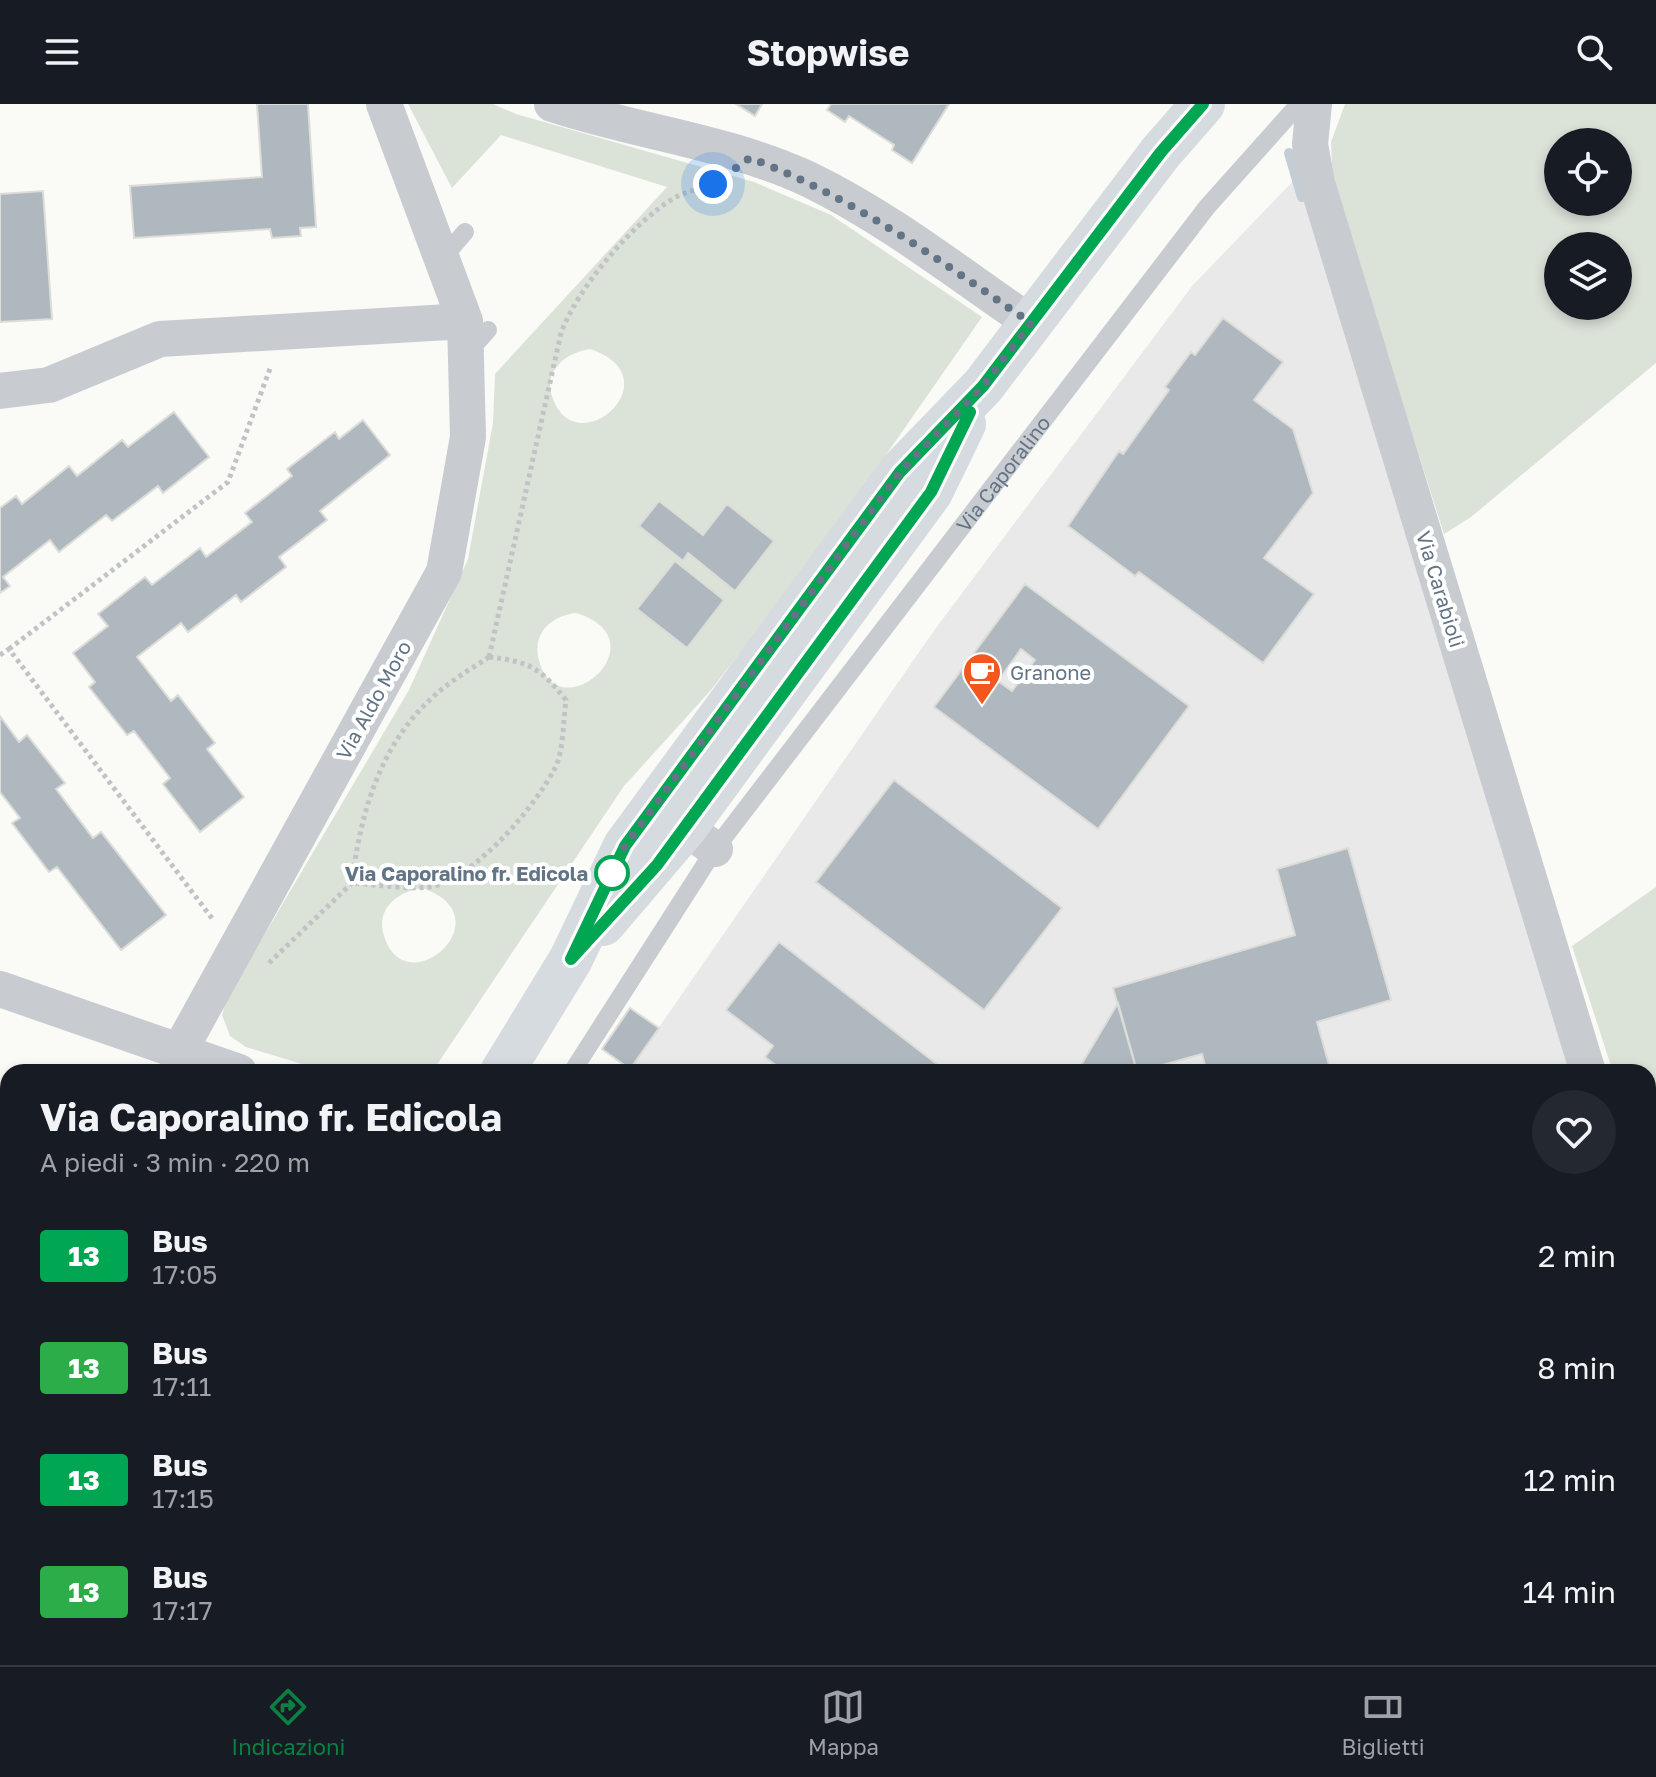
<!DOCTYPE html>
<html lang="it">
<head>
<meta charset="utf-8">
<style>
	:root { --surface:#171b24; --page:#242831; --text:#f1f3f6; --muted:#9ea1a6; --line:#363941; --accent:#0b8043 }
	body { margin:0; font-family:"Golos Text",sans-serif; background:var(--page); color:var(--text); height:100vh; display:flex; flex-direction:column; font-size:30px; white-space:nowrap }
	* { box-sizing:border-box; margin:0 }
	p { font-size:26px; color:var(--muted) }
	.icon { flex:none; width:44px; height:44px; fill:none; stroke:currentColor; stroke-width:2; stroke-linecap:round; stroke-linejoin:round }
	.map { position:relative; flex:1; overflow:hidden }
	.details { position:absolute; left:0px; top:960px; width:1656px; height:602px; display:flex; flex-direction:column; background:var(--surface); border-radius:24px 24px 0 0; box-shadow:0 4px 12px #0003 }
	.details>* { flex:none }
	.badge { padding:0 16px; border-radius:6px; font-size:28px; line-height:52px }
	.controls { position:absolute; left:1544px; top:24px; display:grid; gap:16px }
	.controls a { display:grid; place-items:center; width:88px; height:88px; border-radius:50%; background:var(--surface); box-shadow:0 4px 12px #0003; font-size:40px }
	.you { position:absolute; width:40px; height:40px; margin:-20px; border:6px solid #fff; border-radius:50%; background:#1a73e8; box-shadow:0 0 0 12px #1a73e833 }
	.map>.badge { position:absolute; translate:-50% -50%; box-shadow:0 0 0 4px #fff }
	.round { display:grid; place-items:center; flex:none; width:84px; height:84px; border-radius:42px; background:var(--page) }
	.head { display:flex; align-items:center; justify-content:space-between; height:136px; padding:0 40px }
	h1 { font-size:38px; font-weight:700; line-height:60px }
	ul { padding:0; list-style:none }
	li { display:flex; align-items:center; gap:24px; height:112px; padding:0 40px }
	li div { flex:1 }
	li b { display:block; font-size:30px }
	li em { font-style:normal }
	li .badge { min-width:88px; font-weight:700; text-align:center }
	header { display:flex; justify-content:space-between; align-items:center; height:104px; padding:0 40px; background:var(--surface); font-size:36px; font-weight:700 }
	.dock { display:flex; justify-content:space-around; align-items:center; height:112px; border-top:2px solid var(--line); background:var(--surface); font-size:22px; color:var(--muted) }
	.dock a { display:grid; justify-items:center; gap:4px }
	.dock .on { color:var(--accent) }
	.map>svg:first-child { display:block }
	.built { fill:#e8e9e8 }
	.green { fill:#dbe2d8; fill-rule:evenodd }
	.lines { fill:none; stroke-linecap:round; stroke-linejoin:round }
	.stream { stroke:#c3cdd3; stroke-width:10 }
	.building { fill:#b0b8bf; stroke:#dcdcd9; stroke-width:2; fill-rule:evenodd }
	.path { stroke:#c1c4c6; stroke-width:5; stroke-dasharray:4 4; stroke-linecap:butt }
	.lane { stroke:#c8ccd0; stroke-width:18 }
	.street { stroke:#c8ccd0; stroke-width:36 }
	.secondary { stroke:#d6dbdf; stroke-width:44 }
	.line-casing { stroke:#fff; stroke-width:18 }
	.line { stroke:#00a651; stroke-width:12 }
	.walk { stroke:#627485; stroke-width:8; stroke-dasharray:0 14.4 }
	.stop-dot { fill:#fff; stroke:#00a651; stroke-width:4 }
	.labels { text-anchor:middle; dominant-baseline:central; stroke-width:8; stroke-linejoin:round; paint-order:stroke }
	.street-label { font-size:20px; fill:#627485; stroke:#fff }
	.poi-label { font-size:20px; fill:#627485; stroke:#fff; text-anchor:start }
	.stop-label { font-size:20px; font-weight:bold; fill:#627485; stroke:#fff; text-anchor:end }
</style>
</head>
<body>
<header><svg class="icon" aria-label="menu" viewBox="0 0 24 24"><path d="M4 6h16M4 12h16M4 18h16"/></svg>Stopwise<svg class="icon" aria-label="search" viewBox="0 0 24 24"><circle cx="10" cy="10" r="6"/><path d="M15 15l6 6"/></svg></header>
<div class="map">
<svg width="1656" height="1561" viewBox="0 0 1656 1561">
	<rect width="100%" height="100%" fill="#fafaf7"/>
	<path class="built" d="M1300 70 1586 968H628L933 528 1193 181Z
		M0 1107 8 1109V1395L0 1391Z
		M1648 1198 1656 1225V1561H271L275 1554H1648Z"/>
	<path class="green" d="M408 0H493L516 10 754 78 831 111 982 213 817 450 711 586 624 682 432 968H329L246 943 230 932 222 911 227 894 409 586 468 455 493 319 495 270 667 83 501 31 452 84ZM590 245C675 273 578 361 553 295 542 267 565 249 590 245ZM576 509C662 535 563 626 540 560 530 531 550 512 576 509ZM422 784C506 812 409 900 385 835 374 806 396 788 422 784Z
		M1345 0H1656V259L1471 413 1444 430 1333 81 1331 38ZM1558 38H1618V98H1558ZM1558 142H1618V202H1558Z
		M1656 783V1034L1648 1038V968H1613L1572 842Z"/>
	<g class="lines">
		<path class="stream" d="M1289 49 1302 93"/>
	</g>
	<path class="building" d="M257 0H308L316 123 300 124 301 132 272 134 270 125 134 134 130 82 262 73Z
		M736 0H762L755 12Z
		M831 0H949L912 59 892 46 894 41 849 12 845 18 827 6Z
		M43 87 52 215 0 218V90Z
		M1223 214 1283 258 1254 296 1293 325 1313 389 1264 454 1314 490 1263 559 1139 468 1135 472 1068 422 1119 347 1123 350 1169 286 1165 283 1191 248 1195 251Z
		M174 308 209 353 163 389 158 382 112 417 106 411 59 448 50 436 3 473 10 482 0 489V404L16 392 22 400 69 362 77 372 122 336 128 343Z
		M363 316 390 351 320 407 327 416 279 453 286 463 241 498 236 491 188 528 181 519 137 553 171 597 178 591 215 639 207 645 244 693 200 728 163 680 170 674 134 627 127 631 89 583 95 578 73 549 108 522 98 510 145 473 152 481 200 444 206 453 252 418 245 409 292 372 287 365 335 328 339 335Z
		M659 397 703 431 727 400 774 437 735 487 688 449 683 457 639 422Z
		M675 457 724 496 687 544 637 505Z
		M1025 480 1189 602 1098 725 934 603ZM1021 545 1035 556 1012 587 998 577Z
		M0 612 19 638 27 631 65 679 56 685 93 734 101 728 166 811 121 846 57 763 49 768 12 719 20 714 0 688Z
		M894 676 1062 804 984 906 816 778Z
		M1348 744 1391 896 1317 918 1331 968H1207L1202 950 1137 968 1113 884 1295 831 1277 765Z
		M779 838 947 968H785L765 953 773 942 726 906Z
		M1118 899 1135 960 1130 968H1077Z
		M630 904 659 924 630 965 602 945Z
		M8 1141V1297L0 1295V1164Z
		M1648 1488 1656 1500V1561H1582L1578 1554H1648Z
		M508 1554H644L640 1561H504Z
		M933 1554H1123L1120 1561H951Z
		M1374 1554H1506L1510 1561H1379Z"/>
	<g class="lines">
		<path class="path" d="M9 545 228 378 271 262
			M0 551 9 545 214 817
			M489 553C531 558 540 564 566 596 563 616 564 646 555 664 534 704 482 765 438 781 418 788 375 780 352 779 360 710 380 640 434 592 450 577 471 565 489 553Z
			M489 553 561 229C578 183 634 117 676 93 689 86 704 85 717 77
			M269 859 352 779"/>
		<g class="lane">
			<path d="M442 155 465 128"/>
			<path d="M468 248 488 226"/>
			<path id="s1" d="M572 968 715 745 1207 103 1299 0"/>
			<path d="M0 1314 8 1315"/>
			<path d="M235 1561 239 1554"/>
		</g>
		<path class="street" d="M384 0 465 217
			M552 0C636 28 730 38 810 76 888 114 959 170 1031 219
			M1314 0 1310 40 1317 79 1588 968
			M0 287 49 281 160 235 465 217 468 333 444 468 180 946
			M685 724 715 745
			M0 885 239 968
			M1648 1164 1656 1190"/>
		<path class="secondary" d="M603 820 685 724 931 388 964 320
			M502 968 571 855 625 742 900 368 983 282 1161 48 1203 0
			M161 1561 165 1554"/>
	</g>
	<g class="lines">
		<g class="line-casing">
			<path id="line" d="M970 308 931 388 657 761 571 855 625 742 900 368 983 282 1161 48 1203 0"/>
		</g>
		<use href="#line" class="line"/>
		<path class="walk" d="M612 769 625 742 900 368 983 282 1031 219C940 157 853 93 750 54L713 80"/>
	</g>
	<defs>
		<g id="cafe-pin" transform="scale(2)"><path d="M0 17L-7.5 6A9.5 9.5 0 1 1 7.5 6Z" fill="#f4571d" stroke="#fff"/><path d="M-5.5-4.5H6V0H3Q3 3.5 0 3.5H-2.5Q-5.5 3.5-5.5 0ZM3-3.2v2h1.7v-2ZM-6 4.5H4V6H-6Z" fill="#fff"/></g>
	</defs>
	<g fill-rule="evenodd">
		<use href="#cafe-pin" x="982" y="568"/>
	</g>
	<circle class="stop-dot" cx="612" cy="769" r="16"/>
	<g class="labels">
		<g class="street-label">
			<text stroke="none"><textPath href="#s1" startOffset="738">Via Caporalino</textPath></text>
			<text transform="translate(1441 485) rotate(73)">Via Carabioli</text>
			<text transform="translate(373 596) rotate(-61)">Via Aldo Moro</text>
		</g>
		<g class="poi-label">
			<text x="1010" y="568">Granone</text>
		</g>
		<g class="stop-label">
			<text x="588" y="769">Via Caporalino fr. Edicola</text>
		</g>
	</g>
</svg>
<div class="controls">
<a><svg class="icon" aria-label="locate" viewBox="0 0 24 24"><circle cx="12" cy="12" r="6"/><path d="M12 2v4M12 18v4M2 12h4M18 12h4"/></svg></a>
<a><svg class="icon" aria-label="layers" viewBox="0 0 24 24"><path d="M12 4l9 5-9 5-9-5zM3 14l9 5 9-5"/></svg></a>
</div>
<div class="you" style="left:713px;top:80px"></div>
<section class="details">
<div class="head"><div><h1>Via Caporalino fr. Edicola</h1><p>A piedi · 3 min · 220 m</p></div><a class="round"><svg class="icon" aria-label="heart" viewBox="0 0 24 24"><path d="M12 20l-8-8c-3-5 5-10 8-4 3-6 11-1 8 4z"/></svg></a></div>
<ul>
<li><span class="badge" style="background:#00a651;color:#fff">13</span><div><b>Bus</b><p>17:05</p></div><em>2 min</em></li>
<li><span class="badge" style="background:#2dac4a;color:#fff">13</span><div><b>Bus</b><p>17:11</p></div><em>8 min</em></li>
<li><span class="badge" style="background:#00a651;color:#fff">13</span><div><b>Bus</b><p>17:15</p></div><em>12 min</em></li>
<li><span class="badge" style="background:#2dac4a;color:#fff">13</span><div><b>Bus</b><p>17:17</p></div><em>14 min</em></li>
</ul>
</section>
</div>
<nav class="dock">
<a class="on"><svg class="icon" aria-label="directions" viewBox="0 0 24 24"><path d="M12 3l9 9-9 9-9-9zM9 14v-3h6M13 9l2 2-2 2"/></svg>Indicazioni</a>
<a><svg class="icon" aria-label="map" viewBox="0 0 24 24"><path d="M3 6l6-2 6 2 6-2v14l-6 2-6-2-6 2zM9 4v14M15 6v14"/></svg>Mappa</a>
<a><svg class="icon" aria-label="tickets" viewBox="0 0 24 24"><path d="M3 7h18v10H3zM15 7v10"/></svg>Biglietti</a>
</nav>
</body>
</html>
